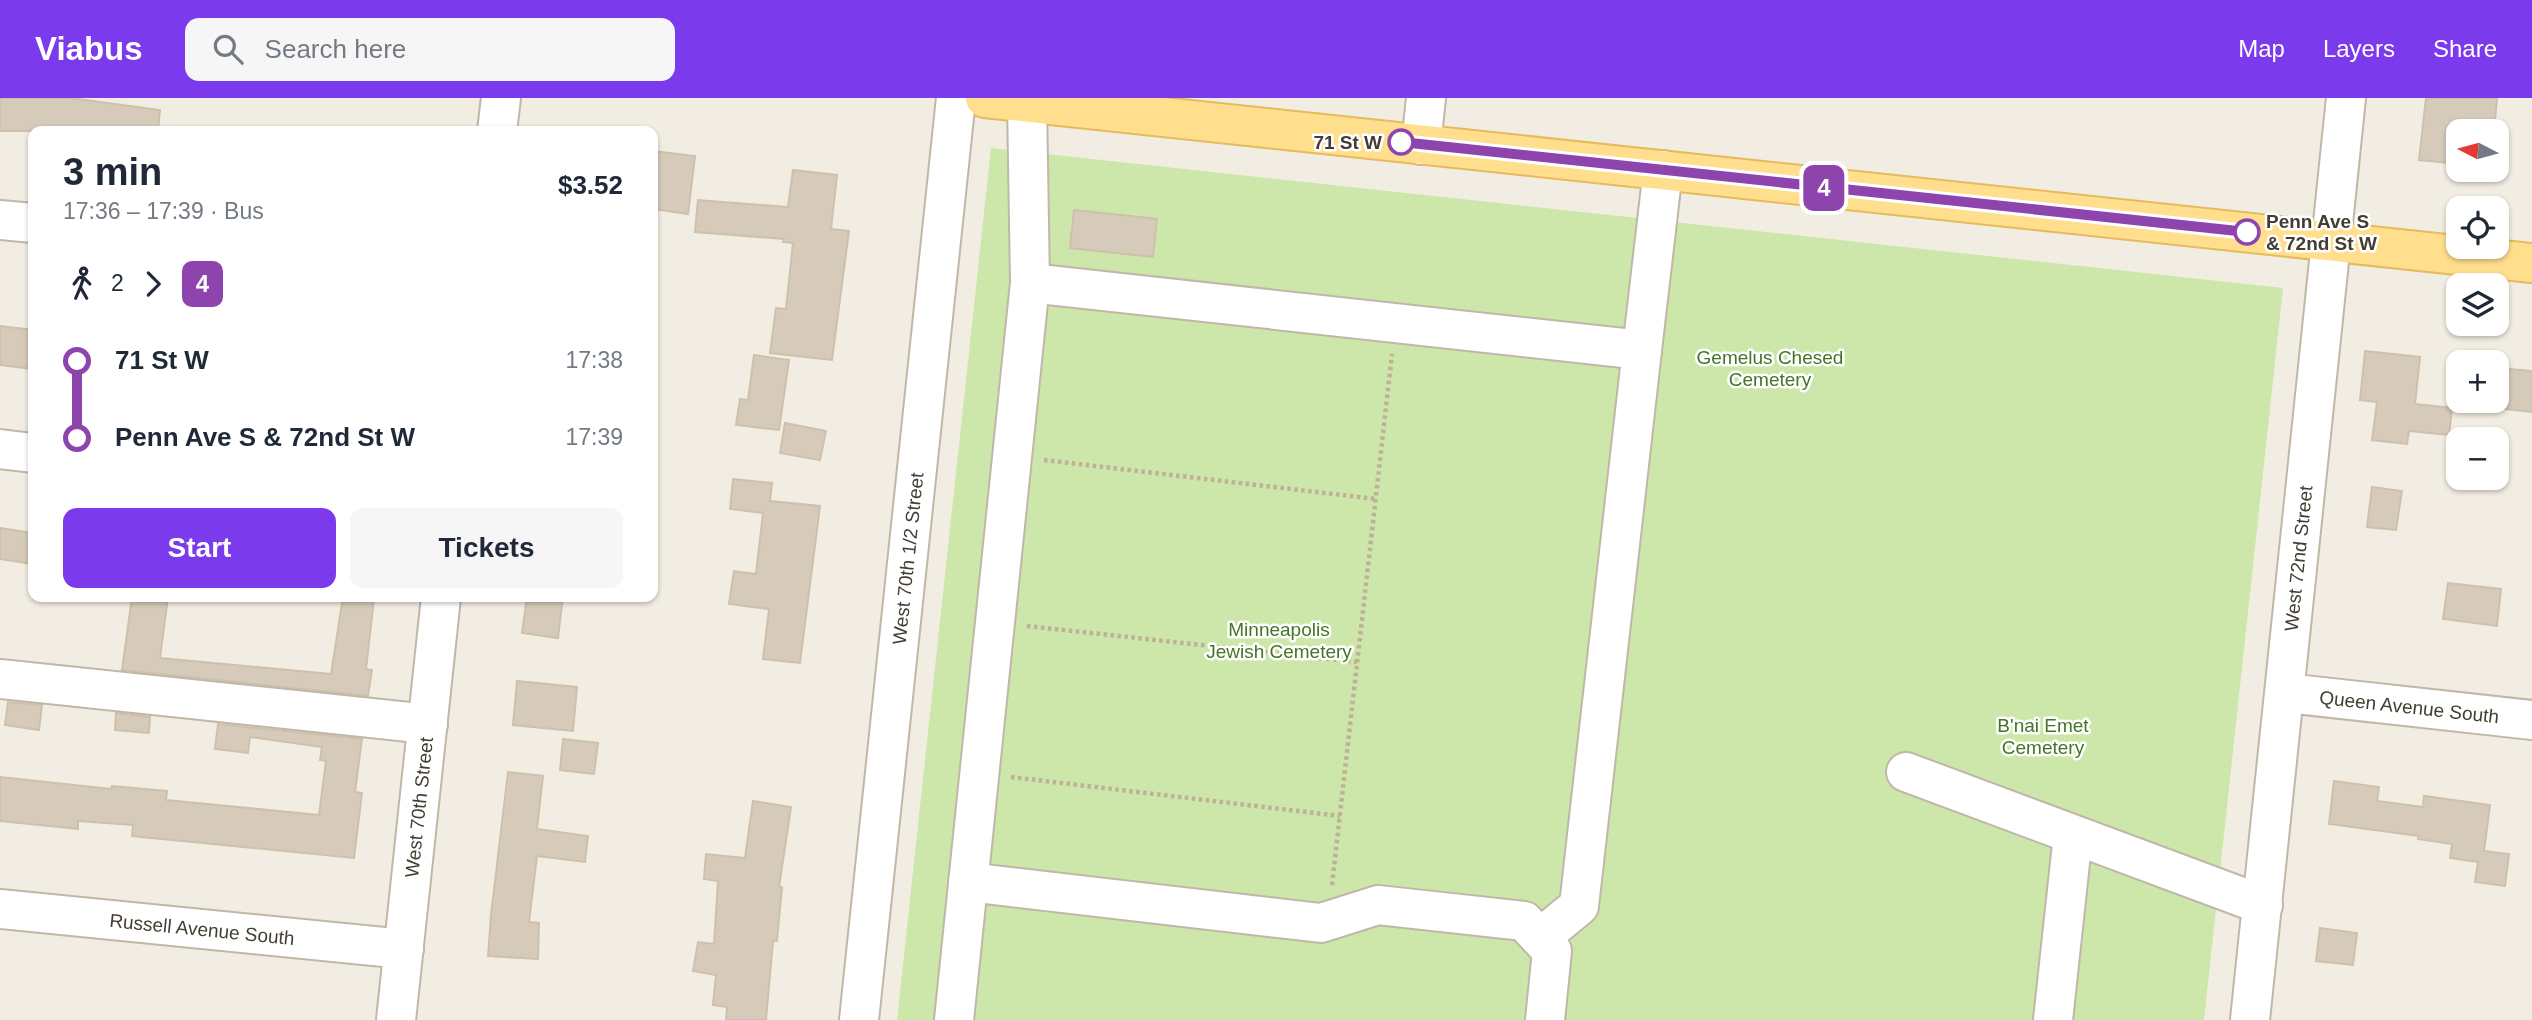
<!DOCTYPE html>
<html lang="en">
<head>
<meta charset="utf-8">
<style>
	:root { --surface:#fff; --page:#f6f6f7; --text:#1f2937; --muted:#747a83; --accent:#7c3aed }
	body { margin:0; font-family:Arial,sans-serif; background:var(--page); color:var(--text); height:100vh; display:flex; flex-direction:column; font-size:26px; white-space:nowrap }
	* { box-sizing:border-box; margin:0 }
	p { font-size:23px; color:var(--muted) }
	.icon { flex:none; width:38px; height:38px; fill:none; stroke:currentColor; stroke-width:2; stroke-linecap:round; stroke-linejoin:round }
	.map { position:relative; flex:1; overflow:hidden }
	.drawer { position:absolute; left:28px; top:28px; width:630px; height:476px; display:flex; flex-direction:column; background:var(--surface); border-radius:14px; box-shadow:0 2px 5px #0004 }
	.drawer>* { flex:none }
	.badge { padding:0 14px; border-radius:10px; font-size:24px; line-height:46px }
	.needle { width:46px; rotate:276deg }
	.fabs { position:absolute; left:2446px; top:21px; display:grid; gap:14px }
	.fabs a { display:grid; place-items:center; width:63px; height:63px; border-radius:14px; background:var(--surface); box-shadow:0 2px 5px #0004; font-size:35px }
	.map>.badge { position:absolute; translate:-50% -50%; box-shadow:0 0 0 4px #fff }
	.legs { display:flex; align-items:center; gap:10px; height:77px; padding:0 35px; font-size:23px }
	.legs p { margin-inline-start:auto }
	.summary { display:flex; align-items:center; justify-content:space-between; height:119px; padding:0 35px }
	h1 { font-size:38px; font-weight:700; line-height:52px }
	.action { display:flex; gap:14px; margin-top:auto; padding:14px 35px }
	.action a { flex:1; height:80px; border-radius:14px; background:var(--accent); color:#fff; font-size:28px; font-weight:700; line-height:80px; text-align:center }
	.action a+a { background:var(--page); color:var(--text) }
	ul { padding:0 35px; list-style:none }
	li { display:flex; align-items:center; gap:24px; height:77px; font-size:26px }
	li i { display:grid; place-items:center; width:10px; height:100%; margin:0 9px; background:currentColor }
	li i::after { content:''; width:18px; height:18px; margin:-9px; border:5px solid; border-radius:50%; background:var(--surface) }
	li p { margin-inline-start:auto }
	li:first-child i { background:linear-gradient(#0000 50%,currentColor 0) }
	li:last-child i { background:linear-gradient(currentColor 50%,#0000 0) }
	header { display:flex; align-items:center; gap:42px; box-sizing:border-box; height:98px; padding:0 35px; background:var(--accent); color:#fff }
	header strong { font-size:33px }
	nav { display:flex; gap:38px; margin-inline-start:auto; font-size:24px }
	.search { width:490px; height:63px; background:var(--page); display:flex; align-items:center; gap:18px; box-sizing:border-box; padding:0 24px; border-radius:14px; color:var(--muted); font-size:26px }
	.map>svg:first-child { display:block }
	.green { fill:#cce7a9 }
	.building { fill:#d6cbbb; stroke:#cec0ab; stroke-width:2 }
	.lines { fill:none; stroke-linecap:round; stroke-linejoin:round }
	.minor-casing { stroke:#c0b7a8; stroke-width:42 }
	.major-casing { stroke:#e5bb5d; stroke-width:42 }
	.path { stroke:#bfb096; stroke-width:4.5; stroke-dasharray:3.5 3.5; stroke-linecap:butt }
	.minor { stroke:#fff; stroke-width:38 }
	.major { stroke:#ffde8e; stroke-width:38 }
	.line-1-casing { stroke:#fff; stroke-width:16 }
	.line-1 { stroke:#8e44ad; stroke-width:10 }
	.stop-1-dot { fill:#fff; stroke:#8e44ad; stroke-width:3.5 }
	.labels { text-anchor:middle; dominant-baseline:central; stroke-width:5; stroke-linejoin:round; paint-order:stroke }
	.stop-label { font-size:19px; font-weight:bold; fill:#433d33; stroke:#fff; text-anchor:end }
	.park-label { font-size:19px; fill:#447526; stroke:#fff }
	.street-label { font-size:19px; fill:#433d33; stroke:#fff }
</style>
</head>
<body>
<header>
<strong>Viabus</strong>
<div class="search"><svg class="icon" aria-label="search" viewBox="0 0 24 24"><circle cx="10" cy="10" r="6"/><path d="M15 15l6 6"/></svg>Search here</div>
<nav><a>Map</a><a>Layers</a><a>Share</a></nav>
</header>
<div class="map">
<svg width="2532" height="922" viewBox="0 0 2532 922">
	<rect width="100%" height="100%" fill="#f2ede2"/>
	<path class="green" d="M991 50 2283 190 2204 922H897Z"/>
	<path class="building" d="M0 0H71L160 12 158 33H0Z
		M2426 0H2497L2494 33H2459V66L2419 62Z
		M653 53 695 58 688 116 653 111Z
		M793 72 837 77 831 131 849 133 832 262 770 255 776 210 786 211 793 145 783 144 784 141 695 134 698 102 788 109Z
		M1074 112 1157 121 1153 159 1070 150Z
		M0 228 33 232V271L0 267Z
		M2365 253 2420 259 2415 306 2452 310 2449 337 2409 333 2407 346 2372 342 2377 304 2360 302Z
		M754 257 789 262 779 332 736 327 740 301 748 302Z
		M2497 270 2532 273V314L2497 310Z
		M785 325 826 333 820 362 780 355Z
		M733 381 772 385 770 403 820 408 800 565 763 561 769 511 729 506 734 473 756 476 763 415 730 411Z
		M2372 389 2402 393 2396 432 2367 429Z
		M0 430 33 435V466L0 461Z
		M2448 485 2501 491 2497 528 2443 521Z
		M132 499H168L160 560 331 576 343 499 374 501 366 571 372 572 368 598 122 572Z
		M527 499H563L558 540 522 535Z
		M517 583 577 589 573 633 513 627Z
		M8 604 42 607 39 632 5 627Z
		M116 615 150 619 149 635 115 632Z
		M218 626 362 641 355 694 362 695 354 760 132 738 133 727 78 723V731L0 723V679L111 691 112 688 167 693 166 702 319 717 326 663 320 662 322 649 250 639 248 655 215 651Z
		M563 641 598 645 594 676 560 672Z
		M508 674 543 678 537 731 588 738 585 764 537 758 529 824 539 825 538 861 488 858 491 817Z
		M2334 683 2379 689 2377 703 2423 709 2424 698 2490 707 2484 753 2509 756 2505 788 2475 784 2478 764 2450 760 2452 746 2418 741 2419 738 2329 726Z
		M753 703 791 709 779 789H782L777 843H773L766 922H726L727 909 713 907 716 877 693 873 698 844 714 846 718 783 704 781 706 756 745 760Z
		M2320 830 2357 835 2353 867 2316 863Z"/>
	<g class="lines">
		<g class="minor-casing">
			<g id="minor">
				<path d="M497 33 501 0"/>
				<path d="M1421 47 1426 0"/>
				<path d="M0 122 33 125"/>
				<path d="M1030 185 1642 252 1663 72"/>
				<path d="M0 351 33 355"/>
				<path d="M0 581 428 626"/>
				<path id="s1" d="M2286 595 2532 622"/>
				<path d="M1906 674 2263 807"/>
				<path d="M968 784 1321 825 1378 807 1524 823 1552 853 1545 922"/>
				<path id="s2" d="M0 811 404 851"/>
				<path d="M1540 840 1579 808 1642 252"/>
				<path id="s3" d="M396 922 441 499"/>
				<path id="s4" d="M859 922 956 0"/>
				<path d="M954 922 1030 185 1027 4"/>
				<path d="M2053 922 2073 737"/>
				<path id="s5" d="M2250 922 2346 0"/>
			</g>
		</g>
		<g class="major-casing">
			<path id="major" d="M985 0 2532 165"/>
		</g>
		<path class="path" d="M1044 362 1376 401
			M1027 528 1357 564
			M1011 679 1340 718
			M1332 787 1392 256"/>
		<use href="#minor" class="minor"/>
		<use href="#major" class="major"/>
	</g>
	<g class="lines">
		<g class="line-1-casing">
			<path id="line-1" d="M1401 44 2247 134"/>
		</g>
		<use href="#line-1" class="line-1"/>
	</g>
	<g class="stop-1-dot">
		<circle cx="1401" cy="44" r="12"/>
		<circle cx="2247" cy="134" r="12"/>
	</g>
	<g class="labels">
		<g class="stop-label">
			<text x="1382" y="44">71 St W</text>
			<text x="2266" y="123" text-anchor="start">Penn Ave S<tspan x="2266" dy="22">&amp; 72nd St W</tspan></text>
		</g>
		<g class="park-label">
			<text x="1770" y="259">Gemelus Chesed<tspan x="1770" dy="22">Cemetery</tspan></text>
			<text x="1279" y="531">Minneapolis<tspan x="1279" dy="22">Jewish Cemetery</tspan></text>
			<text x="2043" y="627">B'nai Emet<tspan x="2043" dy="22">Cemetery</tspan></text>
		</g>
		<g class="street-label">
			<text stroke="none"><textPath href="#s4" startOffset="464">West 70th 1/2 Street</textPath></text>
			<text stroke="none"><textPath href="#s5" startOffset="464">West 72nd Street</textPath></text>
			<text stroke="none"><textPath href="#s1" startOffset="124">Queen Avenue South</textPath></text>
			<text stroke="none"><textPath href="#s3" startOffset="214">West 70th Street</textPath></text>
			<text stroke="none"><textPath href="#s2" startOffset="203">Russell Avenue South</textPath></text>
		</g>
	</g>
</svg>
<div class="fabs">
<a><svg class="needle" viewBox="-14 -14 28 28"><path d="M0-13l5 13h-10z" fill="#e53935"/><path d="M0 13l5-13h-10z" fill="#747a83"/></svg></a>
<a><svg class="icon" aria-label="locate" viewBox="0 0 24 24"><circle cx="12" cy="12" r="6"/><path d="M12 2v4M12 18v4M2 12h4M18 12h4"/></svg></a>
<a><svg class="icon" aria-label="layers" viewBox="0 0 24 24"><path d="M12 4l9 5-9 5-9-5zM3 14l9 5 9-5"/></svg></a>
<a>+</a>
<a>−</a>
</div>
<b class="badge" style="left:1824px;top:90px;background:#8e44ad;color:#fff">4</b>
<section class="drawer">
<div class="summary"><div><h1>3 min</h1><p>17:36 – 17:39 · Bus</p></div><b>$3.52</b></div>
<div class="legs"><svg class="icon" aria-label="walk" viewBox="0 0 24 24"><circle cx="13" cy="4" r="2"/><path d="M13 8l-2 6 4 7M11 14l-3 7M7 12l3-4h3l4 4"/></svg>2<svg class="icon" aria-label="forward" viewBox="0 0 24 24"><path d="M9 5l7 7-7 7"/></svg><b class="badge" style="background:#8e44ad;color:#fff">4</b></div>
<ul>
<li><i style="color:#8e44ad"></i><b>71 St W</b><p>17:38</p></li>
<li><i style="color:#8e44ad"></i><b>Penn Ave S &amp; 72nd St W</b><p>17:39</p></li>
</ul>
<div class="action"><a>Start</a><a>Tickets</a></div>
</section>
</div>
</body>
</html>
